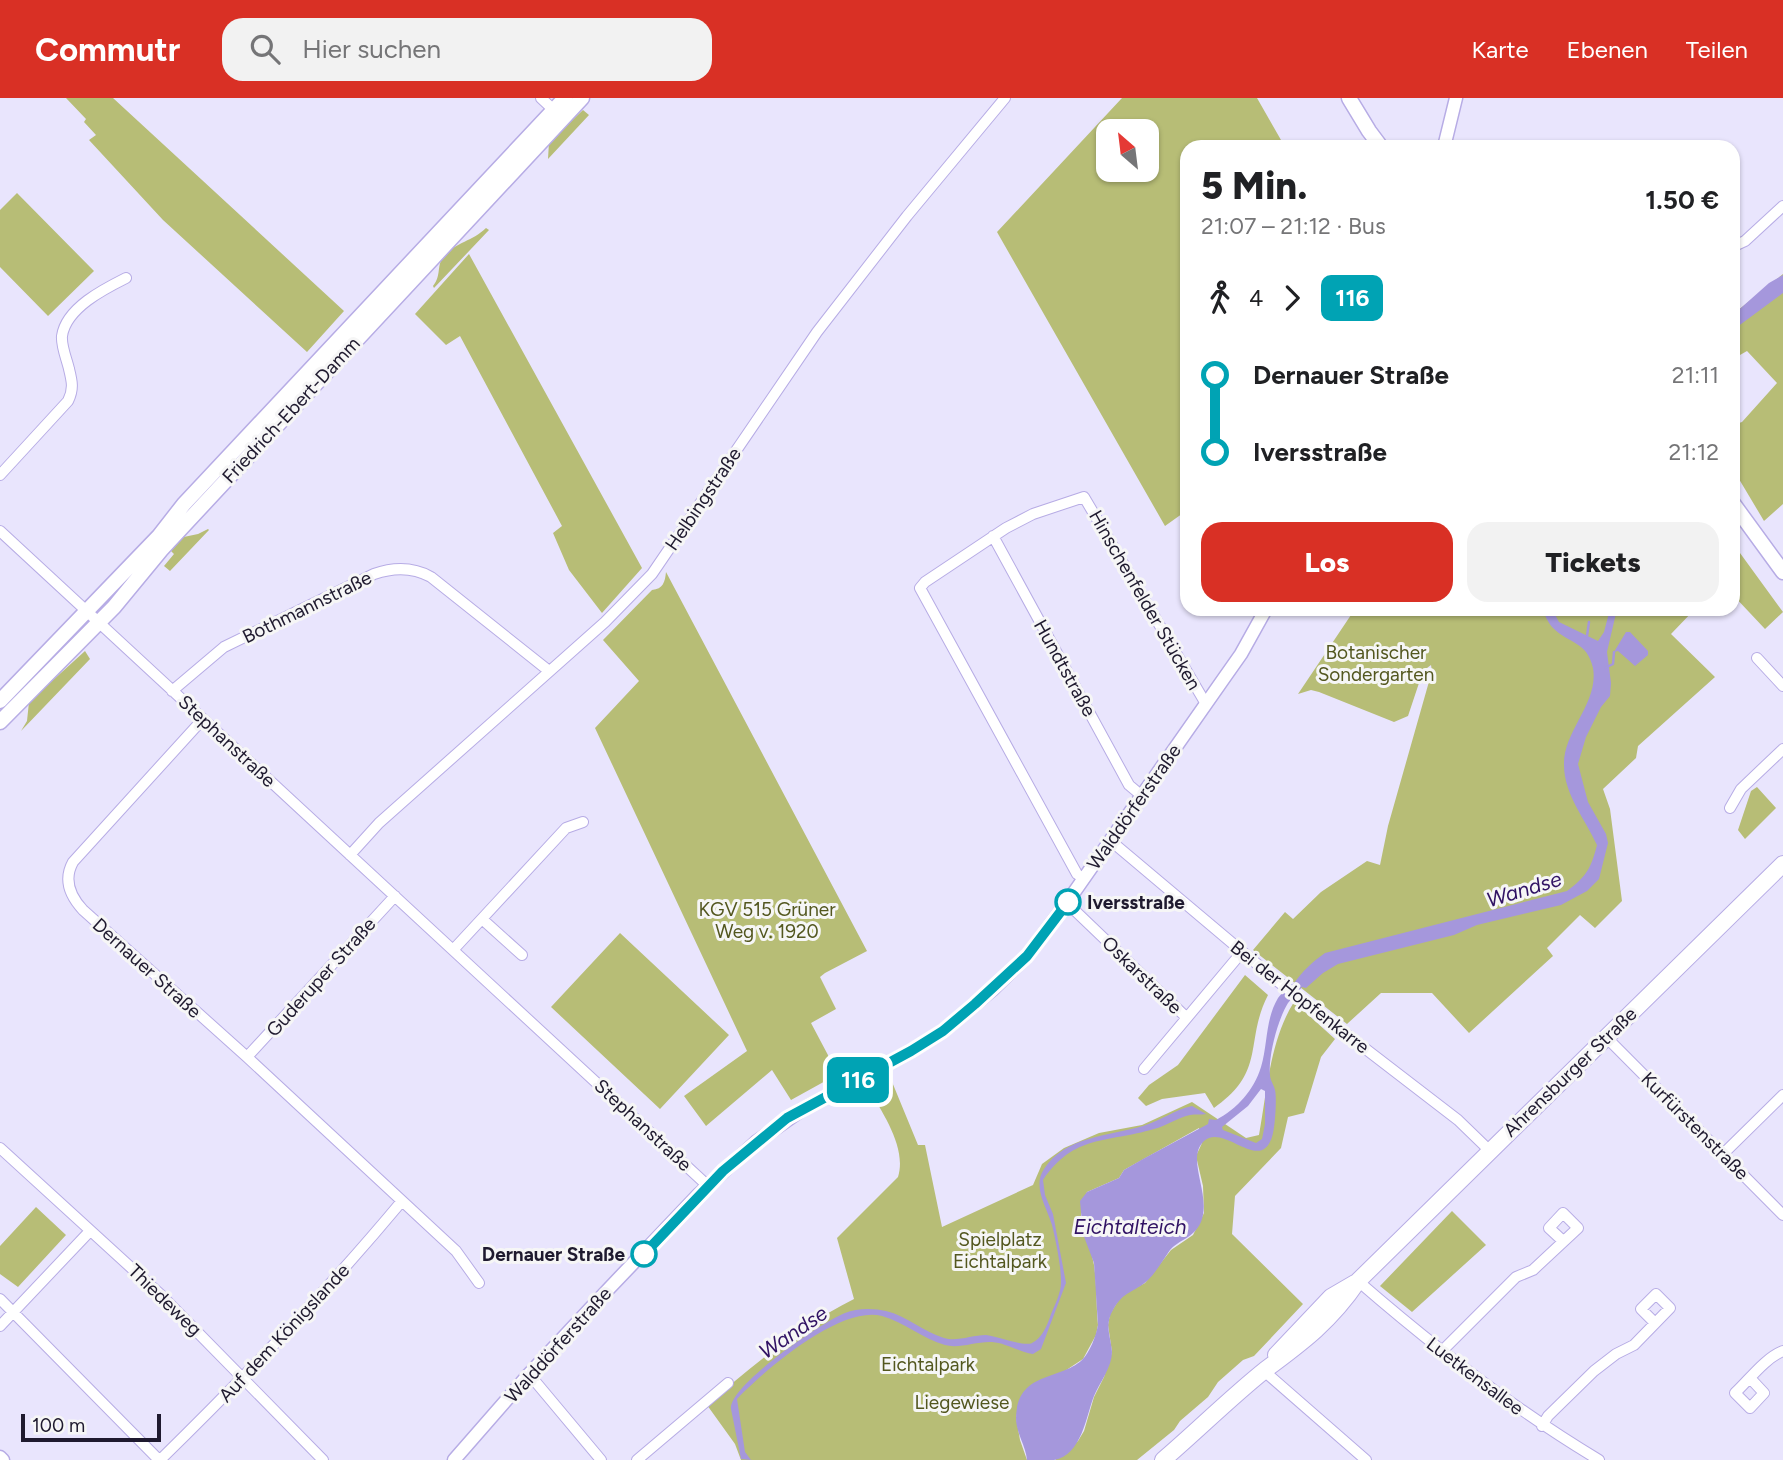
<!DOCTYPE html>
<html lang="de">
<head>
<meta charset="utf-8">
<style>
	:root { --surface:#fff; --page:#f2f2f2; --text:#202124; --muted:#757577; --accent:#d93025 }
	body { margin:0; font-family:Figtree,sans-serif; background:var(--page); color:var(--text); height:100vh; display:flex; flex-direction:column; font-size:26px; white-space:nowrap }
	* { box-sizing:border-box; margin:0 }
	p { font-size:23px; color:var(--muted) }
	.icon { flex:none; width:38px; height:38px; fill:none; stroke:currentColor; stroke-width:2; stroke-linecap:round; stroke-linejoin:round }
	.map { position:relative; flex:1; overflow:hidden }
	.panel { position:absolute; left:1180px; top:42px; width:560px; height:476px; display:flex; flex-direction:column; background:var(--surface); border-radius:21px; box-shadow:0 2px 5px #0004 }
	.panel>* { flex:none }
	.badge { padding:0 14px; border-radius:10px; font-size:24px; line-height:46px }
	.needle { width:46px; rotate:332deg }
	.fabs { position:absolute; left:1096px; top:21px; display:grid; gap:14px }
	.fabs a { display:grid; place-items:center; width:63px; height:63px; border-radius:14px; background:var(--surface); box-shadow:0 2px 5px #0004; font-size:35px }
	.scale { position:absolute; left:21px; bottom:18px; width:140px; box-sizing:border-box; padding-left:7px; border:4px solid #1f1a2f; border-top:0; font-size:19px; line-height:24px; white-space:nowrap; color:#1f1a2f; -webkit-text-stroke:5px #f6f6f6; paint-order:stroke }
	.map>.badge { position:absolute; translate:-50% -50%; box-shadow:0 0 0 4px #fff }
	.legs { display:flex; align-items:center; gap:10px; height:77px; padding:0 21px; font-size:23px }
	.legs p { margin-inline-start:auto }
	.summary { display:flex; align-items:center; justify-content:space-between; height:119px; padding:0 21px }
	h1 { font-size:38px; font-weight:800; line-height:52px }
	.button { display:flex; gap:14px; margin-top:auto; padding:14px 21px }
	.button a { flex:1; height:80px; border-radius:21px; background:var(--accent); color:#fff; font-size:28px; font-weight:800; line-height:80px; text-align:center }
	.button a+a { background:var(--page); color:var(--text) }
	ul { padding:0 21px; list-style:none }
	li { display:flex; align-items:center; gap:24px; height:77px; font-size:26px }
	li i { display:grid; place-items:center; width:10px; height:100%; margin:0 9px; background:currentColor }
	li i::after { content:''; width:18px; height:18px; margin:-9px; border:5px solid; border-radius:50%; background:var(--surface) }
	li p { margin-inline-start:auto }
	li:first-child i { background:linear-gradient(#0000 50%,currentColor 0) }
	li:last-child i { background:linear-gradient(currentColor 50%,#0000 0) }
	header { display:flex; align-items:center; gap:42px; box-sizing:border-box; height:98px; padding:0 35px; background:var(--accent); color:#fff }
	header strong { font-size:33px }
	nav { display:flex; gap:38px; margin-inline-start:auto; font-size:24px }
	.search { width:490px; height:63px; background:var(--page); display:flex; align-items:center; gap:18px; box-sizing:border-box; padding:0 24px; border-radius:21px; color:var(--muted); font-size:26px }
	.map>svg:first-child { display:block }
	.green { fill:#b7bd76; fill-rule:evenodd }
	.water { fill:#a597dc; fill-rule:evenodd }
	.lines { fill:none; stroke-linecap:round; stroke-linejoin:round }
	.stream { stroke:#a597dc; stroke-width:2.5 }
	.minor-casing { stroke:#b7ace5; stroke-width:12 }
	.tertiary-casing { stroke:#b7ace5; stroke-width:15 }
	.secondary-casing { stroke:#b7ace5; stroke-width:17 }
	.primary-casing { stroke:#b7ace5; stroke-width:18 }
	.minor { stroke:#fff; stroke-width:10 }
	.tertiary { stroke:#fff; stroke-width:12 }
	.secondary { stroke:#fff; stroke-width:14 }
	.primary { stroke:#fff; stroke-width:16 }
	.line-1-casing { stroke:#fff; stroke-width:16 }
	.line-1 { stroke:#00a3b4; stroke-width:10 }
	.stop-1-dot { fill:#fff; stroke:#00a3b4; stroke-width:3.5 }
	.labels { text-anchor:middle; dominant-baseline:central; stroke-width:6; stroke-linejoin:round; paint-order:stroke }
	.street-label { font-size:19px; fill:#1f1a2f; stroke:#f6f6f6 }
	.park-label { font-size:19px; fill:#53571f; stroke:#f6f6f6 }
	.stop-label { font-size:19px; font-weight:bold; fill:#1f1a2f; stroke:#f6f6f6; text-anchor:start }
	.water-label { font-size:21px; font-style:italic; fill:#311364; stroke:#f6f6f6 }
</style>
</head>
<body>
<header>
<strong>Commutr</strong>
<div class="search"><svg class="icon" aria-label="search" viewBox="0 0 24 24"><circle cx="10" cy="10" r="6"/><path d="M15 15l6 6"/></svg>Hier suchen</div>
<nav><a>Karte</a><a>Ebenen</a><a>Teilen</a></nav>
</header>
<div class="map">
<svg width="1783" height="1362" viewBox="0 0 1783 1362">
	<rect width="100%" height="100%" fill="#e9e5fd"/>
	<path class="green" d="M66 0H113L344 213 307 254 163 122 89 42 96 37 84 24 86 21Z
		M1122 0H1257L1285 49H1186V413L1165 428 997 134ZM1146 33V72H1108V33Z
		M583 12 589 17 548 61 549 44Z
		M17 95 94 173 48 218 0 169V112Z
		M486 130 489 132 434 190 433 188C442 177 436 167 444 158 456 144 473 143 486 130Z
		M469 156 642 470 602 515 569 472 553 435 562 428 460 238 446 247 415 216Z
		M1783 176V406L1764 423 1733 371V327L1742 324 1777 285 1747 253 1733 261 1732 217Z
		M208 431 209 432 170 473 164 468 174 456 171 453 179 440 198 436Z
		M1732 444 1783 514 1765 531 1733 497Z
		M666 474 867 853 825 875 820 879 836 911 811 925 838 976 791 1002 772 972 706 1028 684 998 747 953 595 630 639 583 603 542 652 492C663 491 665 484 666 474Z
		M1355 511H1573L1572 515 1601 511H1695L1671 536 1715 579 1638 648 1636 660 1603 691 1610 711 1622 803 1595 830 1580 817 1547 850 1553 858 1469 935 1432 895H1381L1347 926 1253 852 1285 814 1293 821 1321 794 1367 763 1380 767 1388 728 1432 573 1431 567 1423 573 1408 618 1394 624 1319 594 1311 592 1298 596Z
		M85 553 90 561 21 633 27 623 29 604Z
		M1757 689 1776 710 1745 741 1738 732 1751 693Z
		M620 835 729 937 660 1011 551 909Z
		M1245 877 1268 897C1244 944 1267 973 1214 1010L1205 995 1162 1001 1146 1008 1138 1000 1149 987 1178 967Z
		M1294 904 1335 941 1321 959 1304 1015 1288 1019 1281 1050 1235 1098 1232 1136 1303 1206 1254 1258 1243 1262 1218 1284 1208 1299 1180 1323 1174 1332 1137 1362H1055L1078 1343 1084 1333 1094 1299 1104 1279 1112 1254 1108 1227 1110 1216 1118 1203 1126 1195 1145 1185 1171 1152 1193 1137 1204 1115 1203 1088 1196 1058 1202 1045 1199 1030 1124 1072 1119 1080 1087 1094C1072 1128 1089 1136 1094 1167 1097 1187 1096 1208 1098 1227L1096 1237 1083 1261 1021 1302 1016 1319 1020 1342 1027 1362H741L735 1346 707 1307C753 1267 799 1229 854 1201L837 1140 898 1079C907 1050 883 1016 869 991L890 979 918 1047H925L942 1129 1033 1087 1042 1066 1064 1050 1099 1035 1142 1027 1192 1004 1246 1040 1259 1037C1267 993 1270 942 1294 904Z
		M36 1109 66 1137 18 1189 0 1176V1148Z
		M1452 1113 1486 1147 1412 1214 1380 1188Z"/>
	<path class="water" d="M1783 177V195L1733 232V217L1769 185Z
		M1542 511H1552L1559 524 1598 543 1604 534 1610 511H1617L1607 554 1611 585 1610 598 1601 609 1586 639 1578 666 1588 704 1606 736 1608 745 1599 781 1587 793 1561 807 1477 827 1454 837 1338 866 1323 875 1306 890 1302 889C1298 894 1292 900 1288 905 1278 921 1268 958 1270 977 1270 982 1274 987 1275 992 1277 1000 1275 1031 1272 1039 1260 1076 1224 1025 1204 1043 1185 1061 1212 1096 1201 1124 1194 1140 1180 1141 1170 1152 1163 1162 1157 1173 1148 1182 1134 1195 1124 1192 1113 1212 1104 1227 1111 1239 1112 1254 1112 1269 1100 1284 1094 1298 1086 1318 1082 1357 1054 1362 1045 1362 1035 1362 1027 1362 1026 1348 1016 1335 1016 1320 1017 1273 1059 1283 1082 1262 1090 1254 1096 1238 1098 1227L1094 1165 1083 1136 1080 1103 1087 1094 1119 1080 1124 1072 1143 1061 1208 1026 1209 1021 1216 1022C1237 1011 1254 992 1261 969 1268 946 1265 922 1278 900 1282 894 1289 891 1294 885 1303 873 1312 864 1325 855L1567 793C1587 778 1591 770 1597 747 1585 721 1564 696 1564 667 1563 633 1599 605 1593 570 1587 543 1569 546 1553 530 1548 525 1545 517 1542 511ZM1261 991 1265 993V1026L1262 1041 1256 1045 1223 1032 1222 1029 1248 1008Z
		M1626 534H1630L1648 553V557L1635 568 1618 553 1614 554Z
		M1192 1008 1206 1016C1201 1017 1195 1016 1190 1017 1177 1020 1166 1028 1154 1031 1107 1045 1074 1036 1043 1082L1045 1097 1053 1116 1066 1185 1041 1251 1033 1256C1019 1254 1006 1245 992 1244 977 1243 959 1251 945 1247 923 1241 904 1224 882 1218 840 1207 765 1272 737 1301L745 1354 751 1362 741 1361 731 1311C728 1288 822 1224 845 1215 856 1210 874 1210 886 1213 907 1218 924 1234 944 1240 957 1244 972 1237 986 1237 997 1238 1024 1249 1032 1245 1041 1241 1047 1228 1050 1219 1054 1208 1061 1196 1061 1184 1061 1167 1056 1144 1052 1127 1047 1109 1032 1089 1044 1071 1065 1038 1110 1038 1143 1028 1160 1023 1174 1012 1192 1008Z"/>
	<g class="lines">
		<path class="stream" d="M1587 538 1589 524
			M1605 570 1613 566 1614 554"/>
		<g class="minor-casing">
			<path id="minor" d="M541 0 557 15
				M1732 149 1745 143 1783 108
				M0 377 68 303C74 291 72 283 69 271 67 262 61 248 62 238 66 210 104 191 126 180
				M0 433 708 1088
				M993 438 1129 687 1142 698
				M1757 560 1783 588
				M172 593 224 549 374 476C394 469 413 469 431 479L549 573
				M203 621 73 764C63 782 70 798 83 812L247 959 456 1153 479 1185
				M1730 710 1741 691 1783 651
				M1111 743 1276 882 1458 1022 1490 1053
				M350 757 379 725 605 524 652 476 817 234 907 118 1005 0
				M1084 781 1077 776 920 490 925 484 1006 430 1033 416 1084 399 1206 606
				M1067 805 1186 919
				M482 821 522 857
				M453 852 566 730 583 724
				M1606 939 1783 1117
				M247 959 395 798
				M1144 971 1242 854
				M0 1050 161 1197 323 1362
				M1722 1057 1783 997
				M1358 1183C1434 1249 1512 1310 1599 1362
				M0 1201 159 1362
				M0 1228 90 1133
				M1441 1254 1516 1179 1533 1172 1578 1130 1563 1115 1549 1130 1563 1143
				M1264 1273 1366 1362
				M529 1276 601 1362
				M1750 1280 1764 1295 1750 1310 1735 1295C1749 1282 1765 1260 1783 1253
				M1542 1328 1548 1318 1594 1273 1616 1256 1634 1247 1670 1210 1656 1196 1641 1211 1655 1225
				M160 1362C245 1279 326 1194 402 1103
				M637 1362 728 1285"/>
		</g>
		<g class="tertiary-casing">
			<path id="tertiary" d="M1444 49 1456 0
				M0 1359 3 1362
				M454 1362 529 1276 600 1200 699 1096 756 1044 803 1011 911 953 943 933 992 892 1027 858 1068 803 1222 583 1241 556 1266 511"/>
		</g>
		<g class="secondary-casing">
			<path id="secondary" d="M1349 0 1369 33 1381 49
				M1732 404 1783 474
				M0 603 159 438 184 406 565 0
				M0 624 114 509 161 452 582 0"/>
		</g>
		<g class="primary-casing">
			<path id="primary" d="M1276 1257 1331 1199 1355 1185
				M1163 1362C1197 1333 1230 1300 1265 1272 1303 1244 1331 1223 1358 1183L1783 766"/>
		</g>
		<use href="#minor" class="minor"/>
		<use href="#tertiary" class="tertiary"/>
		<use href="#secondary" class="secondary"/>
		<use href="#primary" class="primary"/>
	</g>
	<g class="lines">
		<g class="line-1-casing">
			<path id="line-1" d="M644 1156 723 1073 787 1020 911 953 943 933 975 906 1027 858 1068 804"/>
		</g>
		<use href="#line-1" class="line-1"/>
	</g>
	<g class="stop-1-dot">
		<circle cx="1068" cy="804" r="12"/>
		<circle cx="644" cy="1156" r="12"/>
	</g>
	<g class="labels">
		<g class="street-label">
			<text transform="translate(291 312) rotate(-47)">Friedrich-Ebert-Damm</text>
			<text transform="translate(703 401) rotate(-56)">Helbingstraße</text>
			<text transform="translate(1145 502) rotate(60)">Hinschenfelder Stücken</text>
			<text transform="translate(307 509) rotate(-26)">Bothmannstraße</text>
			<text transform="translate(1065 570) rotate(61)">Hundtstraße</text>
			<text transform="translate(227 643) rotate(43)">Stephanstraße</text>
			<text transform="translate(1134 709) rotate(-55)">Walddörferstraße</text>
			<text transform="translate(147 870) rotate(42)">Dernauer Straße</text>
			<text transform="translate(1142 877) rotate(44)">Oskarstraße</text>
			<text transform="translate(321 879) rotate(-48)">Guderuper Straße</text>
			<text transform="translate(1300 899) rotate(38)">Bei der Hopfenkarre</text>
			<text transform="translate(1570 974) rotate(-44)">Ahrensburger Straße</text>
			<text transform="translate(643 1027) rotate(43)">Stephanstraße</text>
			<text transform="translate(1695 1028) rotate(45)">Kurfürstenstraße</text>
			<text transform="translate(165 1202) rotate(44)">Thiedeweg</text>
			<text transform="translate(284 1235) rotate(-47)">Auf dem Königslande</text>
			<text transform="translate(558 1247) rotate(-48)">Walddörferstraße</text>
			<text transform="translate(1475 1278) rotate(37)">Luetkensallee</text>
		</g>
		<g class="park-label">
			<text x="1376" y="554">Botanischer<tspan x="1376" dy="22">Sondergarten</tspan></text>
			<text x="767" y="811">KGV 515 Grüner<tspan x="767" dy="22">Weg v. 1920</tspan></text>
			<text x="1000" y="1141">Spielplatz<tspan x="1000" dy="22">Eichtalpark</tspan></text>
			<text x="928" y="1266">Eichtalpark</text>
			<text x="962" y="1304">Liegewiese</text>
		</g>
		<g class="stop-label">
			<text x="1087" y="804">Iversstraße</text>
			<text x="625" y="1156" text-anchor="end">Dernauer Straße</text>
		</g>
		<g class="water-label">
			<text transform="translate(1524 791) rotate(-17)">Wandse</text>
			<text x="1130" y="1128">Eichtalteich</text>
			<text transform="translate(793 1234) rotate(-34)">Wandse</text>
		</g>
	</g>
</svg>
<div class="fabs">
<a><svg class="needle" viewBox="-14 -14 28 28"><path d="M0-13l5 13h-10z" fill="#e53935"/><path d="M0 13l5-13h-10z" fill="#757577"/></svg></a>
</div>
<div class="scale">100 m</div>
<b class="badge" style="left:858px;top:982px;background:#00a3b4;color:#fff">116</b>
<section class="panel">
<div class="summary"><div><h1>5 Min.</h1><p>21:07 – 21:12 · Bus</p></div><b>1.50 €</b></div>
<div class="legs"><svg class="icon" aria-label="walk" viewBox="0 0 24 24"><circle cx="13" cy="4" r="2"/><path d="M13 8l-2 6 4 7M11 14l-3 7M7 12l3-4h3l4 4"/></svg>4<svg class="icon" aria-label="forward" viewBox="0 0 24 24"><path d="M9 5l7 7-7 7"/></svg><b class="badge" style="background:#00a3b4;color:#fff">116</b></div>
<ul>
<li><i style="color:#00a3b4"></i><b>Dernauer Straße</b><p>21:11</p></li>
<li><i style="color:#00a3b4"></i><b>Iversstraße</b><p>21:12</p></li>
</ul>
<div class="button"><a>Los</a><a>Tickets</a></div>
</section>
</div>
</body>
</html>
